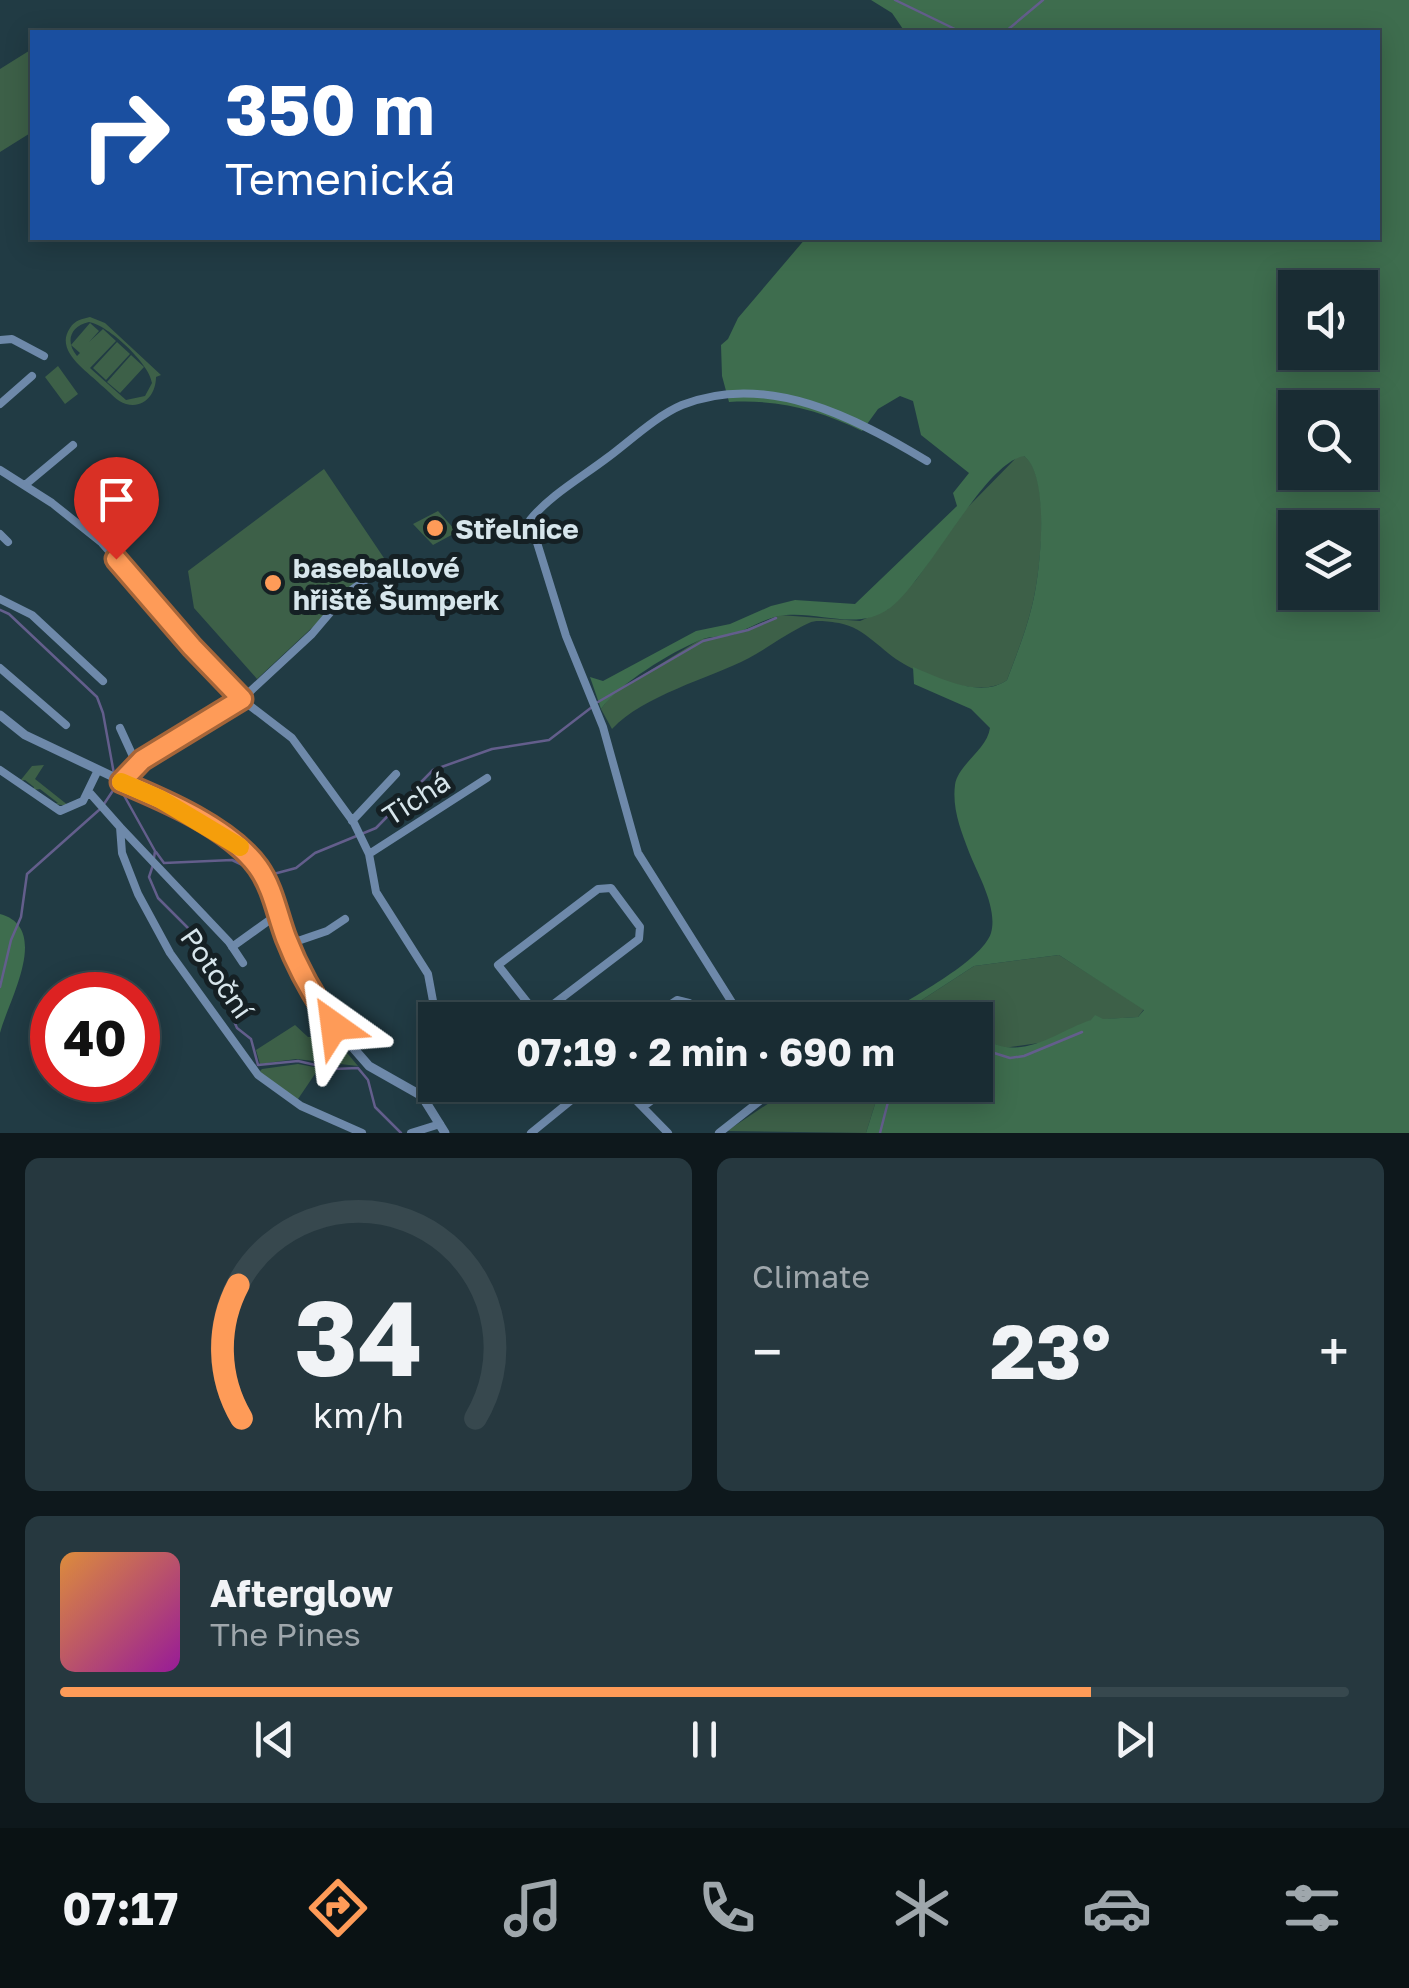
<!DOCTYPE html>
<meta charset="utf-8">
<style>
:root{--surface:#192c33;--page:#26383f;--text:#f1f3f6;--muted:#9fa7ac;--line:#37484e;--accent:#fe9b58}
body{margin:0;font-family:"Golos Text",sans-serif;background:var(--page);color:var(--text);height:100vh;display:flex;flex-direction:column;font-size:38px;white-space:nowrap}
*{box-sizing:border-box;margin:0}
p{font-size:32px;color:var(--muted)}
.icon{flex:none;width:55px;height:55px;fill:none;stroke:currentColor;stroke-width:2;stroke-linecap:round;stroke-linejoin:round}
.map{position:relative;height:1133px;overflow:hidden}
.panel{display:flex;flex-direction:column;gap:25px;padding:25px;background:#0e181c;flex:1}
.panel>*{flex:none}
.banner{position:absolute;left:30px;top:30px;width:1350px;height:210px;border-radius:0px;box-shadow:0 5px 25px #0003,0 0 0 2px var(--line);background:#1a4fa0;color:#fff;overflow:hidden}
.fabs{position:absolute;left:1278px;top:270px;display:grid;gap:20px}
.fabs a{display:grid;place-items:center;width:100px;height:100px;border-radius:0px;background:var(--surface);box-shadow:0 5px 25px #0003,0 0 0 2px var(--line);font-size:50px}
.speed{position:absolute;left:30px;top:972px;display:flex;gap:20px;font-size:50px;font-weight:700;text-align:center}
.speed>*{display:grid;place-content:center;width:130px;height:130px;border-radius:50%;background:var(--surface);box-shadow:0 5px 25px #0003,0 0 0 2px var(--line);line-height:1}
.speed .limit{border:15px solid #d22;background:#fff;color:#111}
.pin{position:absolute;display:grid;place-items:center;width:85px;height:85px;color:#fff;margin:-102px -42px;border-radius:50% 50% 50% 0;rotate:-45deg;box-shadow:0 0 10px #0007}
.pin .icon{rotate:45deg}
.me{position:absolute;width:110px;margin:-55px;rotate:329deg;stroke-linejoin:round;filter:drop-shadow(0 0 8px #0008)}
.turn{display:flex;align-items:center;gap:35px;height:210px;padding:0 30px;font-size:45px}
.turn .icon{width:130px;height:130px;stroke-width:2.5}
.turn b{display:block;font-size:70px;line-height:85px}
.big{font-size:75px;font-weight:700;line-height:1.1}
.panel .widget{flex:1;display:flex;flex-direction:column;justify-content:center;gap:15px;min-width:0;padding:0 35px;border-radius:15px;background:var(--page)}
.panel .dial{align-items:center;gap:0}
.dial svg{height:260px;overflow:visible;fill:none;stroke:var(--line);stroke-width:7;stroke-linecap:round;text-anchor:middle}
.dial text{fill:var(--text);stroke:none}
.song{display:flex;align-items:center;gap:30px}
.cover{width:120px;height:120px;border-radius:15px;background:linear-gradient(135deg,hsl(30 70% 55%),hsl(300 70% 35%))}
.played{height:10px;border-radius:5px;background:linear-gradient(90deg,var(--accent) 80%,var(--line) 80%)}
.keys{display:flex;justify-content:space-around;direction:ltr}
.heat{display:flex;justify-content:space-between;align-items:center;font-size:55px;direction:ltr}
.panel .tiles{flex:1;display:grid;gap:25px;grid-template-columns:1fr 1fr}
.widget:last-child{grid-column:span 2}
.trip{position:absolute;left:418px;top:1002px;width:575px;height:100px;border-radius:0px;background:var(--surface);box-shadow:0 5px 25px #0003,0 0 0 2px var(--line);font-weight:700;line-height:100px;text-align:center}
.tabs{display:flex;height:160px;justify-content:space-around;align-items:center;background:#0a1214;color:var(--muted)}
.tabs .icon{width:70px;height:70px}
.tabs .active{color:var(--accent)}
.tabs b{font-size:45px;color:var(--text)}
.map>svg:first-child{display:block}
.green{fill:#3d6048;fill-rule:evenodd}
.forest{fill:#3e6d4e;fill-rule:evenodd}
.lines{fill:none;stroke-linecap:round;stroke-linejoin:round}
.stream{stroke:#635e8c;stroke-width:2.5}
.minor{stroke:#6e89aa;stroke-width:8}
.tertiary{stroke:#6e89aa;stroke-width:9}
.route-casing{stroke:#a56539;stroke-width:25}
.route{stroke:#fe9b58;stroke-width:18}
.slow{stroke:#f59e0b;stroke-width:18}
.poi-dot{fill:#fe9b58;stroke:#152024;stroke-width:4}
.labels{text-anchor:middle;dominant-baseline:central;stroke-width:10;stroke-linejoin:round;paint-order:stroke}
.poi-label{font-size:28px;font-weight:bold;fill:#d7e6ec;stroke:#152024;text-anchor:start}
.street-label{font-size:28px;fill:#d7e6ec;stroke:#152024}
</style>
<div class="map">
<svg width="1409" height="1133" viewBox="0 0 1409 1133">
<rect width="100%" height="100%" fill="#213b44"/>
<path class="green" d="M32,49V132L0,152V69Z
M90,317L105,323L161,375L156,377C156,393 145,409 126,404C117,402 109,391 101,385C87,371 54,351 70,328C75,320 82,319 90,317ZM89,322C108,325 150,364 152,383L145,396L126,400L90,368L116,341L103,329L89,342L99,331L90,323L71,345L80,353L77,356C65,342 70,326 89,322Z
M117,342L130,354L106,380L93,368Z
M131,355L144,367L120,393L107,382Z
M58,366L78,394L65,404L45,377Z
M1018,456H1024C1052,475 1040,576 1032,606C1026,631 1016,656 1007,680C982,699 929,678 904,664C882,652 866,628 839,623C831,622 816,619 809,623C789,632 769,647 749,658C708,679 644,695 612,729L601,709L612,694L701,639L733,635L780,615L860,621L888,609L916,580L965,510Z
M324,469L386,561L340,595L317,623L257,679L194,608L188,571Z
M438,511L457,532L433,545L413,524Z
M44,765L35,779L69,806L54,804L58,803L40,789L33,790L34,787L25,780L20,781L32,766Z
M1059,955L1144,1009L1138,1017L1092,1020L1046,1042L1003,1048L975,1034V1020H891L974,966Z
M295,1025L308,1037H321L324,1040L333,1036L358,1066L296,1059L260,1064L256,1050Z
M298,1064L319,1068L296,1102L259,1072L262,1069Z
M796,1085H881L866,1133L727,1131Z"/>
<path class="forest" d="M871,0H1409V1133H866L881,1085H975V1034C984,1038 996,1046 1005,1047C1037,1051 1063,1029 1091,1020L1095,1015L1103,1019L1138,1017L1144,1010L1059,955L974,966L891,1020H875C902,1003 982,962 991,933C998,908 978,875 969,852C961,831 952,809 955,785C958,764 987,750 990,728L971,709L914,684L913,667C940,678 981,699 1007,680C1016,656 1026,631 1032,606C1040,576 1051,476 1024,456C984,463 928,579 890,608C859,631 822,612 786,615C769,616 753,627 737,633C725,638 711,635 700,640C670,653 620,683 601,709L590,677L603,681L696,631L730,624L771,606L795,600L855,604L957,506L953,493L969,473L921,435L913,401L900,396L878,409L862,431C820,410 777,399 729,402L722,376L721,345L728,339L738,318L806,238H1378V32H905L892,13ZM1295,288H1360V352H1295ZM1295,408H1360V472H1295ZM1295,528H1360V592H1295Z
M0,914C52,928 8,1001 0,1033Z"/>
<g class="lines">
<path class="stream" d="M895,0L961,32
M1005,32L1043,0
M0,610L9,614L97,697L103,713L114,774
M598,702L703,641L748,630L776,618
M116,781L155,851L154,858
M104,804L116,786
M156,852L164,863L232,860L255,871
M153,865L149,877L158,898L193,933L203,967L219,987L237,1028L251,1039L258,1065L298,1061L333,1069L358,1068L368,1080L375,1107L401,1133
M266,876L296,868L315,853L376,828L433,770L492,749L549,740L592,707
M0,987L11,940L21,917L27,874L99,810
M975,1047L1010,1058L1024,1056L1082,1032
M880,1133L888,1102L898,1085"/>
<path class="minor" d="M0,340L12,339L44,356
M0,404L32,376
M0,470L52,503L102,543L236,695L292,738L354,823L369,854L376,892L428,974L433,1001
M25,485L73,445
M0,534L8,542
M0,599L32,615L103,681
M0,668L66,725
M120,728L136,763
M0,770L60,811L83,801L98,770
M121,782L142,759L242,699L312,634L346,594L389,563
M89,792L120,827L122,853L138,894L170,953L258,1075L301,1106L362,1133
M352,821L396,774
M120,827L229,942L243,963
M369,854L487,778
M289,944L327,931L345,919
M232,947L278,914
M538,1016L639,939L640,927L611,888L598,889L498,965L538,1016L543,1020
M647,1020L677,1000L689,1003L700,1020
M743,1020L638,853L603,727L566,636L530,520C549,496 582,477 607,458C630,441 656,416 682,405C767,371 856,418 927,461
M621,1085L668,1133
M418,1092L435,1076
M644,1106L672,1085
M411,1133L440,1124
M531,1133L590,1085
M719,1133L780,1085"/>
<path class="tertiary" d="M0,715L25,735L160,799L242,849L265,878L289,944L315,998L334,1026L369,1066L422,1096L445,1133"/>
</g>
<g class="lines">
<g class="route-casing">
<path id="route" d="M116,559L192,647L242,699L142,760L121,782C164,800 230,828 258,867C273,888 277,914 286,938C298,969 315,999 334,1026"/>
</g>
<use href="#route" class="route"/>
<path class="slow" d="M121,782L160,799L240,847"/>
</g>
<g class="poi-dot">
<circle cx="435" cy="528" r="10"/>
<circle cx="273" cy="583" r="10"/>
</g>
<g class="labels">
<g class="poi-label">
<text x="455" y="528">Střelnice</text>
<text x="293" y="567">baseballové<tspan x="293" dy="32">hřiště Šumperk</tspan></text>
</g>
<g class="street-label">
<text transform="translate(416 798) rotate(-33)">Tichá</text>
<text transform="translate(217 973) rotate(55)">Potoční</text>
</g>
</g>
</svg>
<div class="fabs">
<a><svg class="icon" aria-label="sound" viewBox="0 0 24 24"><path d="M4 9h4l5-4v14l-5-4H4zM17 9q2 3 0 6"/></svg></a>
<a><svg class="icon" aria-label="search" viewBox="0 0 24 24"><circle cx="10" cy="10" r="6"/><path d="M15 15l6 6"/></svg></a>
<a><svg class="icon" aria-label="layers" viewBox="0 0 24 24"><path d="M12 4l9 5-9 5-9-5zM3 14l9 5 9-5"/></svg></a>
</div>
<div class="speed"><div class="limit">40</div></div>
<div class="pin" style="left:116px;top:559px;background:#d93025"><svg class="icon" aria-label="arrive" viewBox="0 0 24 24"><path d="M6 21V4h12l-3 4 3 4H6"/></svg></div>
<svg class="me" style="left:334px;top:1026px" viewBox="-20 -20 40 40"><path d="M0-17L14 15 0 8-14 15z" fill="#fe9b58" stroke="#fff" stroke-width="4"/></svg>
<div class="trip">07:19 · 2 min · 690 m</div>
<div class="banner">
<div class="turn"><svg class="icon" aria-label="right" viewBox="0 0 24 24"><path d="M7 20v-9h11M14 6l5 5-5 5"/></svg><div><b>350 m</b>Temenická</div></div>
</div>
</div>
<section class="panel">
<div class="tiles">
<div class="widget dial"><svg viewBox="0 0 100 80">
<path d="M14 69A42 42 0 1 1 86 69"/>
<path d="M14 69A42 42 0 0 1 13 28" stroke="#fe9b58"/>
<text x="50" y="56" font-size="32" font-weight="700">34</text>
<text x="50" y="72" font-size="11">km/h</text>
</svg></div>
<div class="widget"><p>Climate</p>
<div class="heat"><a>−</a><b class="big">23°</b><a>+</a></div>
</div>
<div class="widget">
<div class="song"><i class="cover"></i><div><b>Afterglow</b><p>The Pines</p></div></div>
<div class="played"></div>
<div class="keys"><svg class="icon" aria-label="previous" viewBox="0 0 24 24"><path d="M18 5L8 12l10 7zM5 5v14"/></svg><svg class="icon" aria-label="pause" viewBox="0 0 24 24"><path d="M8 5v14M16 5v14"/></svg><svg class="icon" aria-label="next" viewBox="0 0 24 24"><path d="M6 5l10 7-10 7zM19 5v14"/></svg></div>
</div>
</div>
</section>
<nav class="tabs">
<b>07:17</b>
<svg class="icon active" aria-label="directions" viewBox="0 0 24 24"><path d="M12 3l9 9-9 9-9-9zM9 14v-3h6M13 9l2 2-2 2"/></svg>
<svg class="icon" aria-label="music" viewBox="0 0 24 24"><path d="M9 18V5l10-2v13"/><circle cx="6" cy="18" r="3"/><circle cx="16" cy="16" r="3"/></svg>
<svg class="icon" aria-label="phone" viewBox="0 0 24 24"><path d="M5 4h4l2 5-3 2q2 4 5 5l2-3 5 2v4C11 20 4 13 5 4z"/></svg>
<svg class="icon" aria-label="climate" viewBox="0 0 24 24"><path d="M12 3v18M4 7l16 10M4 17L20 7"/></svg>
<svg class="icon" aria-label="car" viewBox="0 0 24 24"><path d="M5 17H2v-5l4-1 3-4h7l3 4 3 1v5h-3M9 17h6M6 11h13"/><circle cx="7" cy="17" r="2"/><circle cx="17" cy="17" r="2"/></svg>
<svg class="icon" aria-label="filters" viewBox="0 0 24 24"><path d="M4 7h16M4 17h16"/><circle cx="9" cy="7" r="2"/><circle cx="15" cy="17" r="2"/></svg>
</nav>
